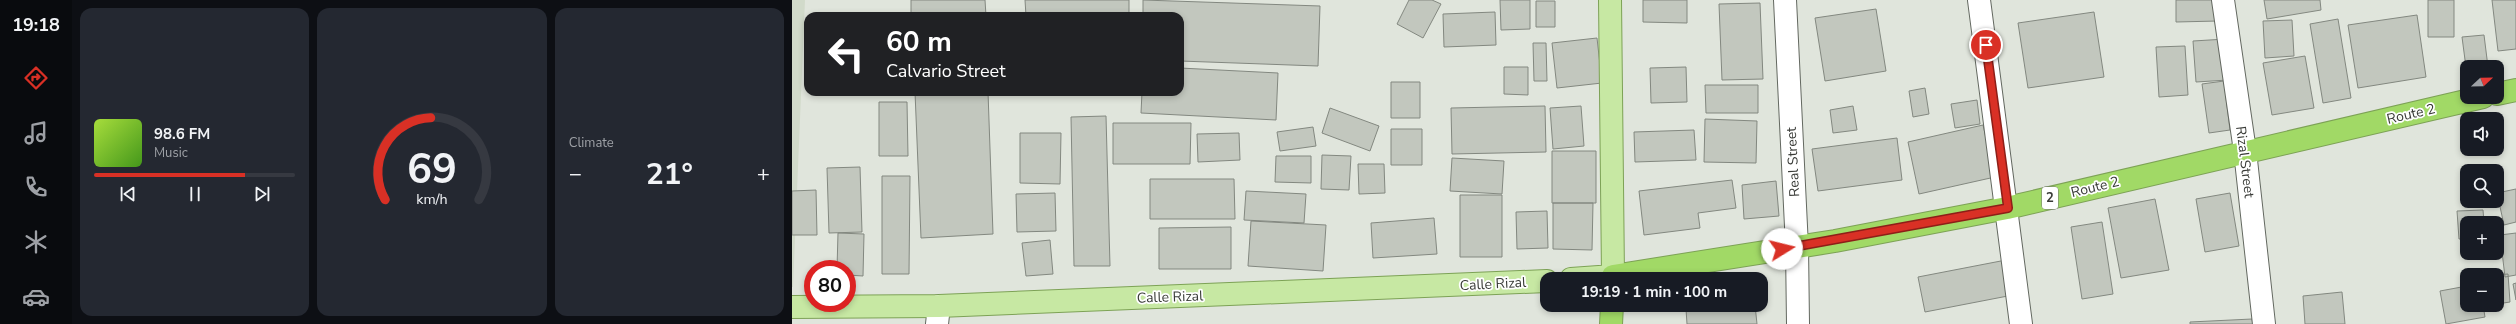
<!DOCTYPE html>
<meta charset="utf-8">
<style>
:root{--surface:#171b24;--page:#242831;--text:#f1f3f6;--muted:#9ea1a6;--line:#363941;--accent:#d93025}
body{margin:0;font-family:"Nunito Sans",sans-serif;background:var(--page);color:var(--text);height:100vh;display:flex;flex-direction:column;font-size:15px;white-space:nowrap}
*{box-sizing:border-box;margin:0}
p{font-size:13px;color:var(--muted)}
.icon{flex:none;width:22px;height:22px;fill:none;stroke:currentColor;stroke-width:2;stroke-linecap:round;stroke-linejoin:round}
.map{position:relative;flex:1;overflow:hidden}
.details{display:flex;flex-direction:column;gap:8px;padding:8px;background:#0d0f14;width:720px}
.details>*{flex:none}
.hud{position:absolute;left:12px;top:12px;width:380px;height:84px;border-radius:12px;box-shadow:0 2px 6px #0003;background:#202124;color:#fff;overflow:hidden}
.needle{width:26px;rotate:68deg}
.tools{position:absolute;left:1668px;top:60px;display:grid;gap:8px}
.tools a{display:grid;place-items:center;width:44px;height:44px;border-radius:8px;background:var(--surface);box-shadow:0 2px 6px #0003;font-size:20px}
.speed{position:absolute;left:12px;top:260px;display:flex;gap:8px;font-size:20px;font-weight:700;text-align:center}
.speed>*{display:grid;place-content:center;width:52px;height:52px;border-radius:50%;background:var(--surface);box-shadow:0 2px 6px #0003;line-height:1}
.speed .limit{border:6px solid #d22;background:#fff;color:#111}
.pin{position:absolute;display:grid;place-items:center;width:34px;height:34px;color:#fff;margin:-17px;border:2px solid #fff;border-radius:50%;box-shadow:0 1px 4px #0007}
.me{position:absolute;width:44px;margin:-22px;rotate:81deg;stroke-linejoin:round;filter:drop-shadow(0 0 3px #0008)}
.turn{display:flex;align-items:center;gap:14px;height:84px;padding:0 16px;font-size:18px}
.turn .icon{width:52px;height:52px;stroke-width:2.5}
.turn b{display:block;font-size:28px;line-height:34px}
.big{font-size:30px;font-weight:700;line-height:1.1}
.details .widget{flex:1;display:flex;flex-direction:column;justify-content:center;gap:6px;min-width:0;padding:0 14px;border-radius:12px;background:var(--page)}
.details .dial{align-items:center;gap:0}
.dial svg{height:104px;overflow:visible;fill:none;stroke:var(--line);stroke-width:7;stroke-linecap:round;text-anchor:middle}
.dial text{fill:var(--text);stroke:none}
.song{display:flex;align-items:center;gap:12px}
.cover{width:48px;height:48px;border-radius:6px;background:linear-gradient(135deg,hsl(80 70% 55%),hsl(100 70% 35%))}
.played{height:4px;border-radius:2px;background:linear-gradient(90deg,var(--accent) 75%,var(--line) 75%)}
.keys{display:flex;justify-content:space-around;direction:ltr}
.heat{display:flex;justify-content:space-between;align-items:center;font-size:22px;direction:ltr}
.details .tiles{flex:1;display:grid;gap:8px;grid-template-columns:repeat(3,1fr)}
.trip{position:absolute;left:748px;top:272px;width:228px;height:40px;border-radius:12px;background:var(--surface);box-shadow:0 2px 6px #0003;font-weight:700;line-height:40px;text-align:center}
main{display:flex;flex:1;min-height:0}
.menu{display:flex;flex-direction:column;width:72px;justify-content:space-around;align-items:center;background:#090b0e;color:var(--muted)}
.menu .icon{width:28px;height:28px}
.menu .on{color:var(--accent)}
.menu b{font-size:18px;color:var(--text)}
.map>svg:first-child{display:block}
.built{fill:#d1daca}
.building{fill:#c2c7be;stroke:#838880}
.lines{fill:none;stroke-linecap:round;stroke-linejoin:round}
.minor-casing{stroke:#636860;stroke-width:24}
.major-casing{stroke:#7da256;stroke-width:24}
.highway-casing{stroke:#7da256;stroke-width:24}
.minor{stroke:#fff;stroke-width:22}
.major{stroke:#c7e8a3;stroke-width:22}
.highway{stroke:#a1d966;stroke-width:22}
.route-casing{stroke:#8d1f18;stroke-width:10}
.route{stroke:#d93025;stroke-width:7}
.labels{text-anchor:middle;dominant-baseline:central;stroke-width:3.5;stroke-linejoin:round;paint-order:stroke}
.shield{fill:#fff;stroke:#747673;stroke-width:1}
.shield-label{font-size:13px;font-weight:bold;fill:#393b37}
.street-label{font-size:14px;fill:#393b37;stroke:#fff}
</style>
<main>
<nav class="menu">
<b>19:18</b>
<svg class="icon on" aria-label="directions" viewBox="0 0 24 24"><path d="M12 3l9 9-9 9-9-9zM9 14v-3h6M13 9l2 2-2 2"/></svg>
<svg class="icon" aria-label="music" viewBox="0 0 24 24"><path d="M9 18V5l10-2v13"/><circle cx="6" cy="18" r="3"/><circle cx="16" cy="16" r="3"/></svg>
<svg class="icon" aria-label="phone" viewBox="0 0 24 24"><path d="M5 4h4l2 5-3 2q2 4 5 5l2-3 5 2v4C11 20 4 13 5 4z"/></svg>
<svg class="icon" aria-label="climate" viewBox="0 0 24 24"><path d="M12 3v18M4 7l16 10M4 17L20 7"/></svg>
<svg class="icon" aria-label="car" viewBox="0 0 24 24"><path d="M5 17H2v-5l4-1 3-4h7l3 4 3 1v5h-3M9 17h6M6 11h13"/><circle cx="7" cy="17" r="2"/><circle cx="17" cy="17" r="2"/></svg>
</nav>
<section class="details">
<div class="tiles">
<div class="widget">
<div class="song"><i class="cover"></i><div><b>98.6 FM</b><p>Music</p></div></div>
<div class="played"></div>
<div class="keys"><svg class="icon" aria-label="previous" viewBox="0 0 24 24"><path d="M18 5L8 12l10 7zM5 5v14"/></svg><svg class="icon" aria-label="pause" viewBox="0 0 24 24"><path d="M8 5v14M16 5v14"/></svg><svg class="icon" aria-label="next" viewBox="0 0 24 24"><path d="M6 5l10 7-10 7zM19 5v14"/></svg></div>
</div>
<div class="widget dial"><svg viewBox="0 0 100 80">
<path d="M14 69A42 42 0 1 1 86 69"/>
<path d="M14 69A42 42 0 0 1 49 6" stroke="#d93025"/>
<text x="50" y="56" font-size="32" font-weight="700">69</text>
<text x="50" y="72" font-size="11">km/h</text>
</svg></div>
<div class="widget"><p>Climate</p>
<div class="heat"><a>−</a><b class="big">21°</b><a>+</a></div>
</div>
</div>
</section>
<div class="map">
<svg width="1724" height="324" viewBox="0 0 1724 324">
<rect width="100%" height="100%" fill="#e0e5dc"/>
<path class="built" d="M0,0H13L1,287H0Z"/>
<path class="building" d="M119,0H193L194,16H119Z
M233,0H337V16H234Z
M351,0L528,6L526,66L388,61V16H351Z
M617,0H640L649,4L631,38L605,24Z
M708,0H738V29L709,30Z
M851,0H895V23L851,22Z
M1384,0H1426V21L1384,22Z
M1472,0H1528L1529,10L1475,19Z
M1636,0H1662V37H1636Z
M1700,0H1724V49L1706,51Z
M744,1H763V27H744Z
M968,3L971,79L930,80L927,4Z
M1084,9L1094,71L1033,81L1023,18Z
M703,12L704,45L652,47L651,14Z
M1302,12L1312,77L1236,88L1226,23Z
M1625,15L1634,77L1566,88L1556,25Z
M1546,19L1559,98L1531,103L1518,24Z
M1500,20L1502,56L1473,58L1471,21Z
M1692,35L1696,67H1675V75L1670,37Z
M805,38L810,83L765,88L760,43Z
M1434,39L1436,80L1404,82L1401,41Z
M741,43H754L755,81H742Z
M1393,46L1396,95L1367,97L1364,47Z
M1513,56L1522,108L1480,115L1471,63Z
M712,67H736V95L712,94Z
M894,67L895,102L859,103L858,68Z
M388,68L486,73L484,120L349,113L350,92H388Z
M1432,81L1438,130L1417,133L1410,84Z
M599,82H628V118H599Z
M913,85H966V113H914Z
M1133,88L1137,114L1121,117L1117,91Z
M123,92H196L201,234L129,238Z
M1185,100L1188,124L1163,128L1159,104Z
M87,102H115L116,156H87Z
M753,106L754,152L660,154L659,108Z
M789,106L792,146L761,149L758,108Z
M1061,106L1065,130L1041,133L1038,110Z
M538,108L587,126L578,151L530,133Z
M314,116L318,266H282L279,117Z
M913,119L965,121L964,163L912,162Z
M321,123H399L398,164H321Z
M1191,125L1203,177L1127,194L1116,142Z
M521,127L524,146L488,151L485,132Z
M599,129H630V165H599Z
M902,130L904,160L843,162L842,132Z
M228,133H269L268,184L228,183Z
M447,133L448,160L406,162L405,134Z
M1105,138L1110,180L1026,191L1020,149Z
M760,151H804V203H760Z
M530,155L559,156L557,190L529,189Z
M484,156H519V183L483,182Z
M660,158L712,161L710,194L658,191Z
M566,164H592L593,193L567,194Z
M68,167L70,232L37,233L35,168Z
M90,176H118L117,274H90Z
M358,179H442L443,219H358Z
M940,180L944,208L906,213L908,228L852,235L847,191Z
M984,181L987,216L952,219L950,185Z
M1724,189V222L1712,225L1705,193Z
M24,190L25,235H0V191Z
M454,191L514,194L512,223L452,220Z
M263,193L264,231L225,232L224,194Z
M1438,193L1447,246L1413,252L1404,199Z
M668,195H710V257H668Z
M1363,199L1377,270L1329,278L1316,208Z
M761,203H801L800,250L761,249Z
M1691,210L1692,223H1675V239H1667L1665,211Z
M755,211L756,248L725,249L724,212Z
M642,218L645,254L581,258L579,223Z
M459,221L534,225L531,271L456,266Z
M1310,222L1321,294L1290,299L1279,227Z
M439,227V269H367V228Z
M46,233L72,234L71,276L55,275V269H45Z
M1724,233V275L1713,277L1708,235Z
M258,240L261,274L234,276L230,243Z
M1214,260L1221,295L1133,312L1126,277Z
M1716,274L1718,302L1705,304V275Z
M1724,283V300L1721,284Z
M1675,286V305H1691L1693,317L1654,324L1648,291Z
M1550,292L1553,324H1513L1511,296Z
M944,305H963L965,324H895L894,309Z
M1460,319L1461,324H1398V322Z"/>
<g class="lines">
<g class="minor-casing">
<path id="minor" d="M993,0L1005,247L1006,324
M1187,0L1229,324
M1431,0L1453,151L1472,324
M145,324L147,306"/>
</g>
<g class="major-casing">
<path id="major" d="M779,279L821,276L818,0
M0,307L147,306L755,281"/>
</g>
<g class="highway-casing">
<path id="highway" d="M1705,94L1724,90
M821,279V276L1043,241L1215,208L1691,97
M819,324L820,305"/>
</g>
<use href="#minor" class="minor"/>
<use href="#major" class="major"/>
<use href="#highway" class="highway"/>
</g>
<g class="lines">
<g class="route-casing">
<path id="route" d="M990,249L1216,208L1194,45"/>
</g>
<use href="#route" class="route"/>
</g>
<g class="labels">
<rect class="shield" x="1250" y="187" width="16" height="22" rx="3"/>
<g class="shield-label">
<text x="1258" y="198">2</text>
</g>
<g class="street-label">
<text transform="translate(1619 114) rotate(-13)">Route 2</text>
<text transform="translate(1001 162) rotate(-93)">Real Street</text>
<text transform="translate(1453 162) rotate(83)">Rizal Street</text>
<text transform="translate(1303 187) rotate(-14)">Route 2</text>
<text transform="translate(701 284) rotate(-3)">Calle Rizal</text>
<text transform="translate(378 297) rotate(-2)">Calle Rizal</text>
</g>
</g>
</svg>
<div class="tools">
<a><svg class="needle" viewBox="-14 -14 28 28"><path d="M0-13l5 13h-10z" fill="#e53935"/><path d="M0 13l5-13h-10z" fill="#9ea1a6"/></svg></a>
<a><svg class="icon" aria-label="sound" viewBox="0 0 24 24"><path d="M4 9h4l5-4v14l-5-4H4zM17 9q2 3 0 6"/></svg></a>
<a><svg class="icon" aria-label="search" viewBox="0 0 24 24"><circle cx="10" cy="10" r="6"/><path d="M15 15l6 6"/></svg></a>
<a>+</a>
<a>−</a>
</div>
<div class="speed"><div class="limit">80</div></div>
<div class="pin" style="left:1194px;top:45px;background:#d93025"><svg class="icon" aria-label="arrive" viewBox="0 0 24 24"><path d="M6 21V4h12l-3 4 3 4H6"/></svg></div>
<svg class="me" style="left:990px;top:249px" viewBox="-20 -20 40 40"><circle r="19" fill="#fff"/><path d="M0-13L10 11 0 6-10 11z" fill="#d93025"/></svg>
<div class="trip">19:19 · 1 min · 100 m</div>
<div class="hud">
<div class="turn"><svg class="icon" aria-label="left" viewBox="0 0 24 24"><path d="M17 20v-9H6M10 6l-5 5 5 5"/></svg><div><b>60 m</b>Calvario Street</div></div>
</div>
</div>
</main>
